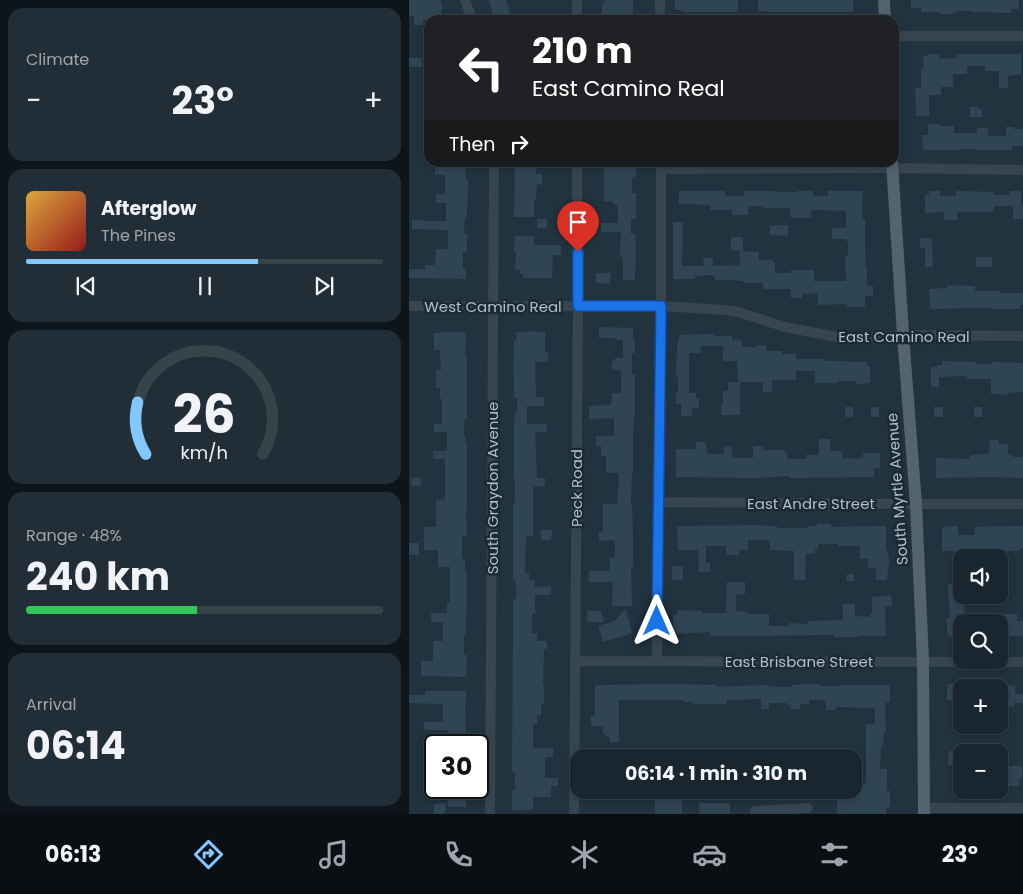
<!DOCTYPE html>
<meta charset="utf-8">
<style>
:root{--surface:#19262f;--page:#222e37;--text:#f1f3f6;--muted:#9fa5aa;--line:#37434b;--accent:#82c8ff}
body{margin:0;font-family:Poppins,sans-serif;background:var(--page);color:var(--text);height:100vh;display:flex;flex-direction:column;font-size:19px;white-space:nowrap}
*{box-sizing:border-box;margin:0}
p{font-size:16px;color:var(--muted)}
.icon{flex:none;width:28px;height:28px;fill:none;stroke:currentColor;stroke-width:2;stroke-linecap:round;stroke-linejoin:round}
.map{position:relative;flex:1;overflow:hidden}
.panel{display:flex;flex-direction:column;gap:8px;padding:8px;background:#0e151a;width:409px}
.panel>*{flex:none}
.guide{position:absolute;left:15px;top:15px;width:475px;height:152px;border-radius:15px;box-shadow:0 2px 8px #0003,0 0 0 1px var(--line);background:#202124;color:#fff;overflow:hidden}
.buttons{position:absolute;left:544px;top:549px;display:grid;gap:10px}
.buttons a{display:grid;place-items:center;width:55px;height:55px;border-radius:10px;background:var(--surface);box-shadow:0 2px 8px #0003,0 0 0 1px var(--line);font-size:25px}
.speed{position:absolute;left:15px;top:734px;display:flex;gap:10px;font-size:25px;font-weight:700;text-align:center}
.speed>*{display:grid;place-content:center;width:65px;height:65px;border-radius:50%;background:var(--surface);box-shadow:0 2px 8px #0003,0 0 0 1px var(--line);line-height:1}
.speed .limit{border:2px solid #111;border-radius:8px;background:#fff;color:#111}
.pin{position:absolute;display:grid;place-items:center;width:42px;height:42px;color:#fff;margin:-51px -21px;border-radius:50% 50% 50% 0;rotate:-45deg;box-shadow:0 0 5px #0007}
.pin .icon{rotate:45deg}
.me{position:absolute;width:55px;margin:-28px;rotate:0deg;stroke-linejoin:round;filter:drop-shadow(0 0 4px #0008)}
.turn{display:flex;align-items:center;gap:18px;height:105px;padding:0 25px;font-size:22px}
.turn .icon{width:65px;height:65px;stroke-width:2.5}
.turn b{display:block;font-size:35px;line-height:42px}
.then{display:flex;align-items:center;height:48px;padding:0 25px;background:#0003;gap:10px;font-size:19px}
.big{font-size:38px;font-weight:700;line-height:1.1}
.panel .card{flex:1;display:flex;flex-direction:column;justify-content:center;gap:8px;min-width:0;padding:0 18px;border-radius:15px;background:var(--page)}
.panel .dial{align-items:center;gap:0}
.dial svg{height:130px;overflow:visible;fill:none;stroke:var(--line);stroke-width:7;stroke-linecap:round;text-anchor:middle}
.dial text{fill:var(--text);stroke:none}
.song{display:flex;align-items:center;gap:15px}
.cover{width:60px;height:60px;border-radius:8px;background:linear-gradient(135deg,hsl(40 70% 55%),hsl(0 70% 35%))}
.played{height:5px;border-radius:2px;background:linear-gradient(90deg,var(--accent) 65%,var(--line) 65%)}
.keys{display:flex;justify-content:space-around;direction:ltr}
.heat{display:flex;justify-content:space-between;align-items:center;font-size:28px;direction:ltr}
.charge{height:8px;border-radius:4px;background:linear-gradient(90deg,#34c759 48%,var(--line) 0)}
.trip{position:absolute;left:161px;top:749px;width:292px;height:50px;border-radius:15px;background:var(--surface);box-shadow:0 2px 8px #0003,0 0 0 1px var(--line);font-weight:700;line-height:50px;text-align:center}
.dock{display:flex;height:80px;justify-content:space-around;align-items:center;background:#0a0f13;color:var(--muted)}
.dock .icon{width:35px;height:35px}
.dock .current{color:var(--accent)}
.dock b{font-size:22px;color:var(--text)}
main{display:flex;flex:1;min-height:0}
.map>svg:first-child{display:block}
.building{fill:#304554}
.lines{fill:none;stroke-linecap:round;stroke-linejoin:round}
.minor{stroke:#36454f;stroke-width:10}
.major{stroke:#54646f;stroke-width:12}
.route-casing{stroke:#114b97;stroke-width:12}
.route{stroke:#1a73e8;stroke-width:9}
.labels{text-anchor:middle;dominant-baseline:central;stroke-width:5;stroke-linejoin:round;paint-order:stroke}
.street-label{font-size:15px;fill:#b2bfca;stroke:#1b2a34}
</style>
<main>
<section class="panel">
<div class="card"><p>Climate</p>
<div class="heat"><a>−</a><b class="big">23°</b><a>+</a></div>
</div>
<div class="card">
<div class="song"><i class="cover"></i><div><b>Afterglow</b><p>The Pines</p></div></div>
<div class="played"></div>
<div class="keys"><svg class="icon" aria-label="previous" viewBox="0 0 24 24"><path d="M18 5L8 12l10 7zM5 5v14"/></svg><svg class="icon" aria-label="pause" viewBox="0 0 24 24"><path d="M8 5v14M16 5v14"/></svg><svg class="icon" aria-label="next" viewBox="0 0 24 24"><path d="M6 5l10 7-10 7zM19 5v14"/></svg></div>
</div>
<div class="card dial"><svg viewBox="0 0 100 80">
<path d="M14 69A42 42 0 1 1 86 69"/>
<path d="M14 69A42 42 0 0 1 9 37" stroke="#82c8ff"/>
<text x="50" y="56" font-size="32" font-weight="700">26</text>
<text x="50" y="72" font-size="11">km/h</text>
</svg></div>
<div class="card"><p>Range · 48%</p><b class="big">240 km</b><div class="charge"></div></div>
<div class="card"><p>Arrival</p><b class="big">06:14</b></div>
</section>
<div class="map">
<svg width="615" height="814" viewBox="0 0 615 814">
<rect width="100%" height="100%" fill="#21333f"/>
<path class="building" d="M0,0H31L34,9L32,10L34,18L26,20H14V25H5V16L0,17Z
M80,0H97L103,19L99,20H86Z
M196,0H224V20H201L202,15H193V3H196Z
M266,0H329V12H275L272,11V10H266Z
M349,0H444V12H357V11H349Z
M502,0H610V9H602V13L563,12V11H547V13L540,14H531V12H512V8H502Z
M520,54H530V59L547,58V54H612V74L599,76V88H590V71H576V66H558V74H544V87H532V95H520V116H507L506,88H512V69H515L514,56H518L517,55H520Z
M0,58H13V67H0Z
M561,107H569V109H573V117H561Z
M519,124H531V126H545V133H568V128H579V136H597V127H605V129H614V146H603V150H568V149H553V150H514L513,135H519Z
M45,162H56L57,179H59L58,217H56L55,234H58V252H54V268H57V279L0,278V269H16V265H26L27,249H39V230L3,229V220H13V221H37V203H27V194H36V175H26V167H44Z
M106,162H127V174H133V185L128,184L127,200H125V217H105Z
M195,162H227V177H223V193H227V219H222V234H226V242H227L226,280H214V257H211L212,232H192V223H209V204H204V201H195Z
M270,191H316V196H335V191H365L372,192H388V191H404V196H419V191H454L453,208L454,220H456V255H457L456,266H458V286H464V296H456V307H438V304L409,305V293L393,294V298H382V289H354V283H337L335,282V281H329V280H306V276H303V275L286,276V279H264V222H274L273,266H295L294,258H304V266L331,265V251L350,252V260H364V262H366V273H382V270H405V281H437L436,256H439V241H437V239H423V228H437V211L402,210V218H382L381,208H354V206H339V215H323V210H301V205L270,204Z
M520,191H531V196H547V191L585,192V195H601V191H612V205H614L615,219H604V206H585V212H548V220H535V212L516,213V195H520Z
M128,219H138V228H128Z
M371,225H379V236L361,235V226Z
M108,236H125V245H152V255H144L143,278H114V274H111V270H106L107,252H105V243H106V237Z
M322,237H334V251L322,250Z
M511,238H523L524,267H516V248H511Z
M567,257H583V267H567Z
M187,273H202L201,284L187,283Z
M538,285L566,286V291H591V293H615V305H611V309H581V308L521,309L520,289L538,288Z
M190,327L224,328V341H226V353H223V374H226V417H225L224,436V473H223L222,504H223L224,532V567H222L223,606H203L204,582H180V571H201V558H206V540L190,541V532H194V504H208L209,493L210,473H200V472H197V456H192V446H187V436H205V418L180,419V406L202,405L203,393H212V370H203V361H206V358H214V340H206V338H190Z
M128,331V332H136V352H139V362H126L127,397H135V406H118V424H137L138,432H126L128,478H136V486L124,487V536H117L116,573H120V580H125L126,587L142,586V595H126V614H123V633H128V641H138V649H135L134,685L135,686V704H132V715H128V724H124V748H144V757H136V778H149V786H142V797H124V809L103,811V790H106V772H103L104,634V599H107V581H104V503H106V479L105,478V418H106V413H108V398H105V376H104L105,340H108L107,332Z
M33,332H57L56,357L58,356V419H55V435H56L57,444H58V509H57L58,536H53V559H56V572H58L57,636H55V655H58L57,677L12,676V661H24V641H34V622H22V613H38V602H41V567H29V550H15V527H27V500L36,499V459H24V451H38V432H25V424H33V399H31V388H27V370H32L31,350H25V333H33Z
M305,334V336H323V340L332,339L333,347H348V345H357V351H373V354H387V359H416L415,361H438V362H458V366H461V383L447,384V381H429V383H406V371H387V380H363V392H354V382H331V415H312V404H314V391H319V382H329L328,361H314V346H292V353H280V393H287V398H290V408H283V416H272V404H267V393H269V377H267L268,343L270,341V335Z
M533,361L566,362V364H583V362L615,363V392L598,393V395L590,394H582V379H558V376L530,377V387H522V367H528V365H533Z
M436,407H444V417H436Z
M462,407H470V417H462Z
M525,407H534V417H525Z
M565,407H573V417H565Z
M410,439H421V451H433L434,459L454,458V453H471V468H465V477L381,478V476L344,478L267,477V449H287V442H295L297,444L298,454H315V446H323V458H344V446H354V450H376V452H378V459H397V455H410Z
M581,440H590V444H599V453L605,457H615V478L583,477L527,478V458L561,459V455L580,454Z
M2,478H12V486H2Z
M408,524H422V527L477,526V551H479L480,561L478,580H467V568H459V559H451V546H429V544H409V549H406V553L397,554L396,580H385V551L361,550V540H339V550H330V555H317V546H297V563H301V572H290L289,550H269L268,526L354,525V526H368V528H399V526H408Z
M549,526V535H566V527L614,526L615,548L608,551H596V555H575V558H552V564H545V551H533V528L534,527Z
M132,530H143L142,540H132Z
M0,543H10V555H0Z
M263,566H274V580H263Z
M438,574H445V581H437Z
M318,582H336V594L327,595V611L338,612V614H360V626H380V623L399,624V621L434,620V604H446V616L461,617V614H463V597L482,595L483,606H476L477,636H450V637H425V635L313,636H301V632L264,634V615H268V610L293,611V613H317Z
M539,584H552V595H556L557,603L555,604L556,622H552V637L539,636V634H538V618H541Z
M217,609L223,633L194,642L189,626L206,621Z
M178,611H192L195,622H178Z
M595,614H608V621H615V636H595Z
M262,684L308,685V687L358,685V686L365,687H383V685L403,684H412V686H430V685H481V702L476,703L477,732H475L474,745H472L471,769H478V791H481V807H478L477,814H428V790H445V788L457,783V724H466V708L427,707V710H417V700H400V704H392L391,709H382V705H378V703H360V709H352V699L318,700V704H284V702H276V700H210V742H201L200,736H196V734H194V726H182V716H186V685Z
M540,684H552V701L538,700V685H540Z
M591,685H601V686H606V694H614V703H605V707H593V696H591Z
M16,691H57V702H56L57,745H38L39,730H15V722H34V704L0,703V695H16Z
M540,751H552V781H543V765H539Z
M18,759H26V766H18Z
M596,766H613V779H610V786H591V767H596Z
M246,790H273V814H246Z
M312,790H336L317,800Z
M46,791H57V807H39V794H46Z
M36,803L37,812H35V814H25V804Z
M290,803H321V814H290Z"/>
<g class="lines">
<path class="minor" d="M56,0L63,20
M168,0V20
M251,0V20
M485,36H615
M252,169L483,168L615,170
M0,306H252L316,310L329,312L376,327L438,339L494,335L615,336
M249,502L507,504H615
M166,661L615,662
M248,661L252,306V162
M515,808H615
M81,814L85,162
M165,814L169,306L168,162
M346,814V811L399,808"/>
<path class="major" d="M475,0L476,20
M483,162L494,335L507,504L514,661L515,814"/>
</g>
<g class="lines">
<g class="route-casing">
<path id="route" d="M169,252V306H252L248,621"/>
</g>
<use href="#route" class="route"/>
</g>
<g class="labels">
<g class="street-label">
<text x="84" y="306">West Camino Real</text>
<text x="495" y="336">East Camino Real</text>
<text transform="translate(83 488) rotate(-90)">South Graydon Avenue</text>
<text transform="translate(167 488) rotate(-90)">Peck Road</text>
<text transform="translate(488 489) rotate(-94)">South Myrtle Avenue</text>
<text x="402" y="503">East Andre Street</text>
<text x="390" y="661">East Brisbane Street</text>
</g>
</g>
</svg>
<div class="buttons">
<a><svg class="icon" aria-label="sound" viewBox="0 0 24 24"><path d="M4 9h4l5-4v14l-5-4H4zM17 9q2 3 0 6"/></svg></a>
<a><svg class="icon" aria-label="search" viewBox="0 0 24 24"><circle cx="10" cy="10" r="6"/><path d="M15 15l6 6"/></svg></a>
<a>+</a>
<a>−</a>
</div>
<div class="speed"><div class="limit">30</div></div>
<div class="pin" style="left:169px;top:252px;background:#d93025"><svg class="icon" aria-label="arrive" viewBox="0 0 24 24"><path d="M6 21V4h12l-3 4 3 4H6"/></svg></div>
<svg class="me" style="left:248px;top:621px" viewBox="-20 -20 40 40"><path d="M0-17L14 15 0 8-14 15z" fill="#1a73e8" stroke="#fff" stroke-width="4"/></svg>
<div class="trip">06:14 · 1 min · 310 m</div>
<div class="guide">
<div class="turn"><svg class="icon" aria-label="left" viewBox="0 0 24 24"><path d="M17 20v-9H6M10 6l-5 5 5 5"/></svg><div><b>210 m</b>East Camino Real</div></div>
<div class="then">Then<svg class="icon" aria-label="right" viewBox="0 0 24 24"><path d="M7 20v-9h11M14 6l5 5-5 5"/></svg></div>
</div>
</div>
</main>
<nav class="dock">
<b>06:13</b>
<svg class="icon current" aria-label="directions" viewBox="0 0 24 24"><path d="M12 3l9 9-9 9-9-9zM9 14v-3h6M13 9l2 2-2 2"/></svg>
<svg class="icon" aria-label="music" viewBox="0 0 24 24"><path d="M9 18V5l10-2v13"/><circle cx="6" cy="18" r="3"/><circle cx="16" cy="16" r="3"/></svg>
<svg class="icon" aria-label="phone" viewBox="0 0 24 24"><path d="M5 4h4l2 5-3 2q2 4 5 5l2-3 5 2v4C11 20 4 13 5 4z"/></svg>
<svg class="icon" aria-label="climate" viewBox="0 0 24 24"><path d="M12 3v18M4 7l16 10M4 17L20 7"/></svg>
<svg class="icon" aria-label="car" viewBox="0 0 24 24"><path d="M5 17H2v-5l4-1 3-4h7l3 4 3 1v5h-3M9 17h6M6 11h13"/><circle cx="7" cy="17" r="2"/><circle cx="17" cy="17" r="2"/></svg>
<svg class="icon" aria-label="filters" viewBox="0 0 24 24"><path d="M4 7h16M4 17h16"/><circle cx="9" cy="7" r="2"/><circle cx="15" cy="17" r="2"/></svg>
<b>23°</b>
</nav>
